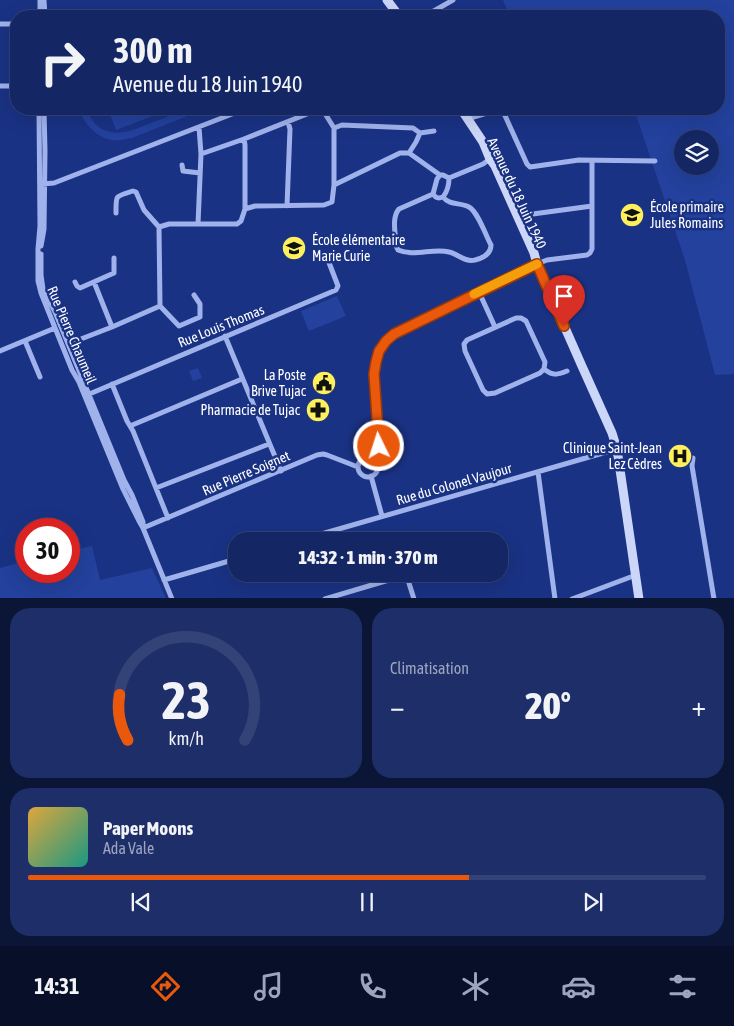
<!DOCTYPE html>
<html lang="fr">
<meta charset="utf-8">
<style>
:root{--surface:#142663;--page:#1d2e69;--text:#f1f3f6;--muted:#9da5be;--line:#334378;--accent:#ea580c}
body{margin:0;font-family:"Asap Condensed",sans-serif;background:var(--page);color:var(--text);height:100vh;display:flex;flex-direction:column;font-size:19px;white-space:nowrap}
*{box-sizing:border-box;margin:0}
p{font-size:16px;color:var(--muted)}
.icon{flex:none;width:28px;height:28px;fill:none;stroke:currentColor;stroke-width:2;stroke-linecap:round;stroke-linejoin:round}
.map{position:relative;height:598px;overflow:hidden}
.sheet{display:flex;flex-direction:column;gap:10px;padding:10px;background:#0b1536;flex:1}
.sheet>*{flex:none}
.top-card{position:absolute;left:10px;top:10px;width:715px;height:105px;border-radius:20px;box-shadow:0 5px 20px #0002,0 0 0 1px var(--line);background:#142663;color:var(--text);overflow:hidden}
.controls{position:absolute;left:674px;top:130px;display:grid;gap:10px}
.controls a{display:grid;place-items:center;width:45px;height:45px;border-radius:50%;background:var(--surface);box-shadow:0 5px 20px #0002,0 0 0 1px var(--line);font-size:25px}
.speed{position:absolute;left:15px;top:518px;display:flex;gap:10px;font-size:25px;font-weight:700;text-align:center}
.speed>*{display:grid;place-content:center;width:65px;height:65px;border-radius:50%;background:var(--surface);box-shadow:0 5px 20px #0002,0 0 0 1px var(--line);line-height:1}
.speed .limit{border:8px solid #d22;background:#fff;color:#111}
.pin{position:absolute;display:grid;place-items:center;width:42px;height:42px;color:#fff;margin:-51px -21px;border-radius:50% 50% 50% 0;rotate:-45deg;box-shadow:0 0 5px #0007}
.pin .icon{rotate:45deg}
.me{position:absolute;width:55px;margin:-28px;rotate:356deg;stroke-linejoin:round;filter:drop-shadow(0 0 4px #0008)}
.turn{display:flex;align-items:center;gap:18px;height:105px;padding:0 20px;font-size:22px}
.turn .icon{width:65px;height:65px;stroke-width:2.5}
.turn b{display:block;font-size:35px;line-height:42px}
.big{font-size:38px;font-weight:800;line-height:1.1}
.sheet .tile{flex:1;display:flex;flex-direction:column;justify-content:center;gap:8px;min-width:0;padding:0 18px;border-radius:20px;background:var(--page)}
.sheet .dial{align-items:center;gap:0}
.dial svg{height:130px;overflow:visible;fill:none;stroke:var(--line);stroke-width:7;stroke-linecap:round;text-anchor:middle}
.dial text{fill:var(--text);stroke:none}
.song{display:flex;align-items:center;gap:15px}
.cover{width:60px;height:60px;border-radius:8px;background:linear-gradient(135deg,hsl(40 70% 55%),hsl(170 70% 35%))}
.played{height:5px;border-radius:2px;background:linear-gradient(90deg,var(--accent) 65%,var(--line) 65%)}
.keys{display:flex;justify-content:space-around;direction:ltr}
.heat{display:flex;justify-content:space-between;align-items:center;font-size:28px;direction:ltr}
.sheet .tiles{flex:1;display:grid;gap:10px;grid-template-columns:1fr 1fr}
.tile:last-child{grid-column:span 2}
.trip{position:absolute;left:228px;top:532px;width:280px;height:50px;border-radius:20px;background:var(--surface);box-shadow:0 5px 20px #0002,0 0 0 1px var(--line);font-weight:800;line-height:50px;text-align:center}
.dock{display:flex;height:80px;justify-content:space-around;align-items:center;background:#080f28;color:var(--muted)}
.dock .icon{width:35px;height:35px}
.dock .on{color:var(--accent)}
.dock b{font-size:22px;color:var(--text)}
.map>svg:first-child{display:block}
.green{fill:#23419d;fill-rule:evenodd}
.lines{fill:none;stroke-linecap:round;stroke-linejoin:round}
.street{stroke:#a0b2eb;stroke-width:5}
.secondary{stroke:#ccd6f8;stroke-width:9}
.route-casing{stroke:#983908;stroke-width:12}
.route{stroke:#ea580c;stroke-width:9}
.slow{stroke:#f59e0b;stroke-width:9}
.labels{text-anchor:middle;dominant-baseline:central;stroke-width:5;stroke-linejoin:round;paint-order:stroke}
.street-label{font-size:14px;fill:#fff;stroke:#1a3284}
.poi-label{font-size:14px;fill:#fff;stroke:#1a3284;text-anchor:end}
</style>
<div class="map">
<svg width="734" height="599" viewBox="0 0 734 599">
<rect width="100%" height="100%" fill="#1a3284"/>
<path class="green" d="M503,0H734V374L715,375L685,260L634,109H719V16H510ZM682,139H710V166H682Z
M79,109H87C94,130 109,136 130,131L188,109H205L132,138C128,138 124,140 120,140C100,142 85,126 79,109Z
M108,109H171L116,130Z
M337,296L346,316L309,331L301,311Z
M198,368L202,378L193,381L189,371Z
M92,546L100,580L152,568L166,598H0V568L26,561V571H69V551Z"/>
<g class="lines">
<path class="street" d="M44,0L45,16
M40,16V0
M425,16L453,0
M0,24H16
M0,86H16
M39,109L40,226L38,249V281L41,293L72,370L79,382L123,489L139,521L143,528L172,599
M502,109L527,164L530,167L579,160L655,161
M467,119L500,109
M334,128L342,125L413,128L420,133L434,131
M244,139L245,145V209
M409,153L416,142L420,133
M201,154L244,139L317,110L324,112L334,128V185
M182,165L183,171L200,173
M449,178L483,164L490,159
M42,184L54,183L72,176L245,109
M433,194C436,198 438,199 443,197C450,206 460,202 469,207C478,212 486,236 491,245C491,254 483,258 475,260C466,263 458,254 449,252C433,248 414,257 398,250L396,246C396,235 391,218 399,209Z
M433,194L437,179L440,175
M443,197C447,192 449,185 449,178
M287,206L290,129L288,122
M116,213C116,194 115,197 133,191L136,192L144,210L159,227
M518,216L592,206
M198,224L201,154L199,127
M41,246L44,229L45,151L44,109
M41,254V275L43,289L55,312L124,480L132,495L143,522V525
M75,282L77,286L80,288L114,273V258
M94,282L112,327
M479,292L495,327
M194,295L200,304V317L179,326L160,306L159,227L169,224H237L241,221L245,209L255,206L324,205L332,202L334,185L400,153H409L440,175H443L449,178
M516,318H521L526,321L545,362L544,369L540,373L495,393L487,394L483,390L465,351L464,344L467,340Z
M225,336L281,471
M25,341L40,377
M68,344L112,327L160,306
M0,351L55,328
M544,369C553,376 557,375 567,371
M112,384L127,421L133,431L168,518
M87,395L336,290L338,286L328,260
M130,426L242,379
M358 467a10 10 0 1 1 20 0a10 10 0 1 1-20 0Z
M693,458L692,466L714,599
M375,460L379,446L374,374L376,362L379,351L386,341L394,334L402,330L537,264L547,260L587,255L590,253L592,249V161
M538,472L555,599
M371,476L382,516
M156,488L269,444
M143,528L317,455L323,454L327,455L358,467
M297,541L617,449
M164,580L236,559
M325,599L399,577H403L408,580L414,599
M572,599L636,575"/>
<path class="secondary" d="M387,0L399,16
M461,109L483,142L490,159L495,166L534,253L537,264L581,364L612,433L617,449L639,599"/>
</g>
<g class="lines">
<g class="route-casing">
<path id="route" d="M379,446L374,374L376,362L379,351L386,341L394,334L537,264L564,326"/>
</g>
<use href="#route" class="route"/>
<path class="slow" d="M474,294L537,264"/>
</g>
<defs>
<g id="school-disc" transform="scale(1.25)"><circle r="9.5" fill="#fdf05c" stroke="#1a3284"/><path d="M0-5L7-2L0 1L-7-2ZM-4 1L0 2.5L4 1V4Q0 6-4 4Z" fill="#111"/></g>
<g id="civic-disc" transform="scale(1.25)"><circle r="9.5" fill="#fdf05c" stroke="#1a3284"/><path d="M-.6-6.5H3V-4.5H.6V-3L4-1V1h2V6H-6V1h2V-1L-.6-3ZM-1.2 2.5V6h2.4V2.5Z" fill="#111"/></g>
<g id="pharmacy-disc" transform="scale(1.25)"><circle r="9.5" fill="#fdf05c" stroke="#1a3284"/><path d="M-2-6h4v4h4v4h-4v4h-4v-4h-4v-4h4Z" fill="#111"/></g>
<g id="hospital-disc" transform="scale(1.25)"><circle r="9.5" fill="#fdf05c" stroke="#1a3284"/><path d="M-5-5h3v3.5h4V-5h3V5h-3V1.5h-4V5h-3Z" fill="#111"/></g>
</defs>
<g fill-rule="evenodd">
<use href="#school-disc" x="632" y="215"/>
<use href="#school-disc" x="294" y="248"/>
<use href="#civic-disc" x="324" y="383"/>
<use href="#pharmacy-disc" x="318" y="410"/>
<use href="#hospital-disc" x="680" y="456"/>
</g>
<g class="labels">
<g class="street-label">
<text transform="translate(517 193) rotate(65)">Avenue du 18 Juin 1940</text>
<text transform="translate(221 326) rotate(-22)">Rue Louis Thomas</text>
<text transform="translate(72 335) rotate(67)">Rue Pierre Chaumeil</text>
<text transform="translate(246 473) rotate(-23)">Rue Pierre Soignet</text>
<text transform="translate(454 484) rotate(-16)">Rue du Colonel Vaujour</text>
</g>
<g class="poi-label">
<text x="650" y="207" text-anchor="start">École primaire<tspan x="650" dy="16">Jules Romains</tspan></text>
<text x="312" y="240" text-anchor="start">École élémentaire<tspan x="312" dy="16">Marie Curie</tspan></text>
<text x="306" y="375">La Poste<tspan x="306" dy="16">Brive Tujac</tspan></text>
<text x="300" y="410">Pharmacie de Tujac</text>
<text x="662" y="448">Clinique Saint-Jean<tspan x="662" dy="16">Lez Cèdres</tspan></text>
</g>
</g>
</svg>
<div class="controls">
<a><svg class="icon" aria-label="layers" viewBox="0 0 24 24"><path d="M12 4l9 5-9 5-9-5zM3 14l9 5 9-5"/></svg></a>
</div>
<div class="speed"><div class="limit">30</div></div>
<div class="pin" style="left:564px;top:326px;background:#d93025"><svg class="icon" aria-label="arrive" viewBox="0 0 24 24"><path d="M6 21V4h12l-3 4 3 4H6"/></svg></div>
<svg class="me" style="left:379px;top:446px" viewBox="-20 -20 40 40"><circle r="17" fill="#ea580c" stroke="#fff" stroke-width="3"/><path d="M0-11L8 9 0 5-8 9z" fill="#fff"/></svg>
<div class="trip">14:32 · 1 min · 370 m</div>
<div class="top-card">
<div class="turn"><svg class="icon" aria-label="right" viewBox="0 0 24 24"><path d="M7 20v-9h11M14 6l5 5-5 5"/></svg><div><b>300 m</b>Avenue du 18 Juin 1940</div></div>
</div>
</div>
<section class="sheet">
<div class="tiles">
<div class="tile dial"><svg viewBox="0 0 100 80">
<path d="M14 69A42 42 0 1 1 86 69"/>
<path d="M14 69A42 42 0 0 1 9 41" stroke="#ea580c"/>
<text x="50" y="56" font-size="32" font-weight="700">23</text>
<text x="50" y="72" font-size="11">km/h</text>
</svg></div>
<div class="tile"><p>Climatisation</p>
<div class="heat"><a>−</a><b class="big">20°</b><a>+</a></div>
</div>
<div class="tile">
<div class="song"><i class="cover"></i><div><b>Paper Moons</b><p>Ada Vale</p></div></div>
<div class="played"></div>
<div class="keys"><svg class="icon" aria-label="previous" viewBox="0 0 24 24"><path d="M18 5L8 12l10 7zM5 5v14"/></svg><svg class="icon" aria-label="pause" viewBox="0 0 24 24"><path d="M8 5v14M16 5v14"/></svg><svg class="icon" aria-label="next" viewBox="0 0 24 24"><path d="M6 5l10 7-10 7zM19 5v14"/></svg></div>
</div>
</div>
</section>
<nav class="dock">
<b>14:31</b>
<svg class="icon on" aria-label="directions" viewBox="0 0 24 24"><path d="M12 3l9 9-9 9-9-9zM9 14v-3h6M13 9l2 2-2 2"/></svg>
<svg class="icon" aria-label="music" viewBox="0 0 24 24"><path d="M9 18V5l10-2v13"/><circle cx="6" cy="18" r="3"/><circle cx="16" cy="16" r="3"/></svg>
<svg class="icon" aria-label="phone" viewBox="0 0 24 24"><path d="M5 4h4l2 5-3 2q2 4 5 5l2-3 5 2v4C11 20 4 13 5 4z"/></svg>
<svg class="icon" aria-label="climate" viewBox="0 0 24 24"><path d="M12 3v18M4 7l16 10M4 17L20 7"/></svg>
<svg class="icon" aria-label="car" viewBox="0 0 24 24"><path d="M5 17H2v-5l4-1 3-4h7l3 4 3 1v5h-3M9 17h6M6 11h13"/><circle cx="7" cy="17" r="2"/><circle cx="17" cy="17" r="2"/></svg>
<svg class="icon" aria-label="filters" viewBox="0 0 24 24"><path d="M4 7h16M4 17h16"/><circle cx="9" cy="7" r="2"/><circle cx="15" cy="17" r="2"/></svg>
</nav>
